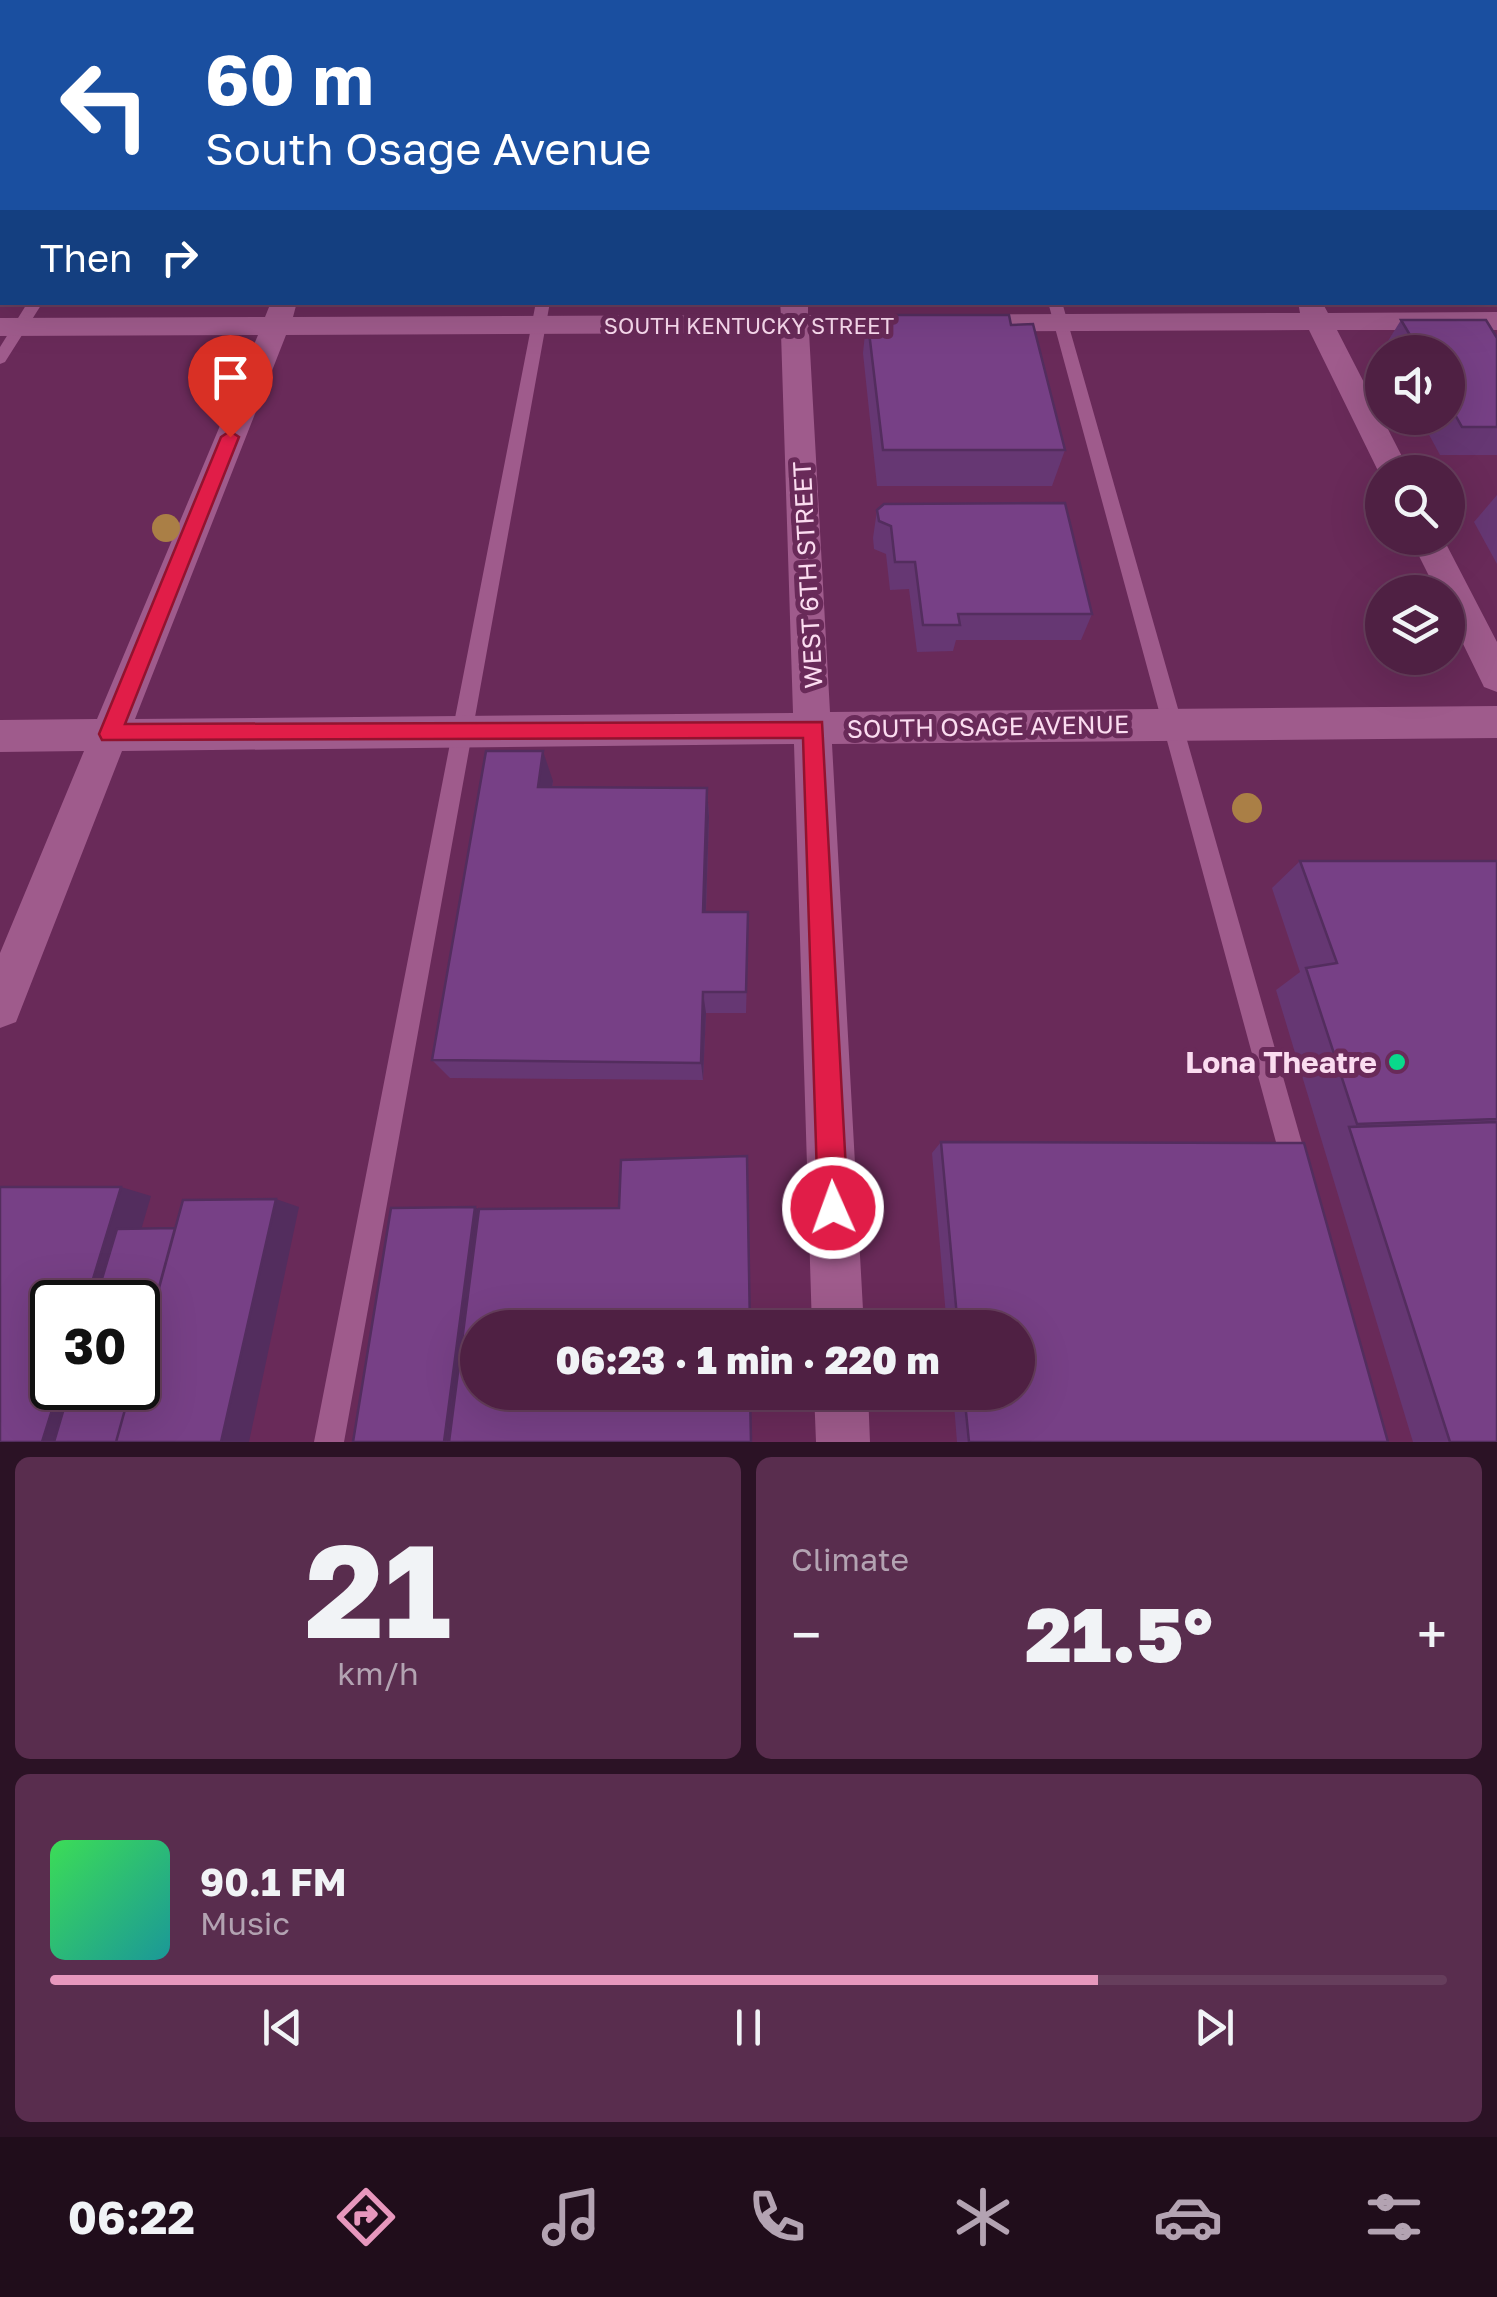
<!DOCTYPE html>
<meta charset="utf-8">
<style>
:root{--surface:#4f2043;--page:#592d4e;--text:#f1f3f6;--muted:#b3a3b2;--line:#663e5c;--accent:#e797bd}
body{margin:0;font-family:"Golos Text",sans-serif;background:var(--page);color:var(--text);height:100vh;display:flex;flex-direction:column;font-size:38px;white-space:nowrap}
*{box-sizing:border-box;margin:0}
p{font-size:32px;color:var(--muted)}
.icon{flex:none;width:55px;height:55px;fill:none;stroke:currentColor;stroke-width:2;stroke-linecap:round;stroke-linejoin:round}
.map{position:relative;height:1442px;overflow:hidden}
.details{display:flex;flex-direction:column;gap:15px;padding:15px;background:#2b1225;flex:1}
.details>*{flex:none}
.banner{position:absolute;left:0px;top:0px;width:1498px;height:305px;box-shadow:0 10px 40px #0002,0 0 0 2px var(--line);background:#1a4fa0;color:#fff;overflow:hidden}
.controls{position:absolute;left:1365px;top:335px;display:grid;gap:20px}
.controls a{display:grid;place-items:center;width:100px;height:100px;border-radius:50%;background:var(--surface);box-shadow:0 10px 40px #0002,0 0 0 2px var(--line);font-size:50px}
.speed{position:absolute;left:30px;top:1280px;display:flex;gap:20px;font-size:50px;font-weight:700;text-align:center}
.speed>*{display:grid;place-content:center;width:130px;height:130px;border-radius:50%;background:var(--surface);box-shadow:0 10px 40px #0002,0 0 0 2px var(--line);line-height:1}
.speed .limit{border:5px solid #111;border-radius:15px;background:#fff;color:#111}
.pin{position:absolute;display:grid;place-items:center;width:85px;height:85px;color:#fff;margin:-102px -42px;border-radius:50% 50% 50% 0;rotate:-45deg;box-shadow:0 0 10px #0007}
.pin .icon{rotate:45deg}
.me{position:absolute;width:110px;margin:-55px;rotate:358deg;stroke-linejoin:round;filter:drop-shadow(0 0 8px #0008)}
.turn{display:flex;align-items:center;gap:35px;height:210px;padding:0 40px;font-size:45px}
.turn .icon{width:130px;height:130px;stroke-width:2.5}
.turn b{display:block;font-size:70px;line-height:85px}
.then{display:flex;align-items:center;height:95px;padding:0 40px;background:#0003;gap:20px;font-size:38px}
.big{font-size:75px;font-weight:800;line-height:1.1}
.details .widget{flex:1;display:flex;flex-direction:column;justify-content:center;gap:15px;min-width:0;padding:0 35px;border-radius:15px;background:var(--page)}
.details .dial{align-items:center;gap:0}
.dial b{font-size:130px;line-height:1}
.song{display:flex;align-items:center;gap:30px}
.cover{width:120px;height:120px;border-radius:15px;background:linear-gradient(135deg,hsl(130 70% 55%),hsl(180 70% 35%))}
.played{height:10px;border-radius:5px;background:linear-gradient(90deg,var(--accent) 75%,var(--line) 75%)}
.keys{display:flex;justify-content:space-around;direction:ltr}
.heat{display:flex;justify-content:space-between;align-items:center;font-size:55px;direction:ltr}
.details .tiles{flex:1;display:grid;gap:15px;grid-template-columns:1fr 1fr}
.widget:last-child{grid-column:span 2}
.trip{position:absolute;left:460px;top:1310px;width:575px;height:100px;border-radius:50px;background:var(--surface);box-shadow:0 10px 40px #0002,0 0 0 2px var(--line);font-weight:800;line-height:100px;text-align:center}
.tabs{display:flex;height:160px;justify-content:space-around;align-items:center;background:#200d1b;color:var(--muted)}
.tabs .icon{width:70px;height:70px}
.tabs .on{color:var(--accent)}
.tabs b{font-size:45px;color:var(--text)}
.map>svg:first-child{display:block}
.lines{fill:none;stroke-linecap:round;stroke-linejoin:round}
.lane{fill:#9f5b8c;fill-rule:evenodd}
.street{fill:#9f5b8c;fill-rule:evenodd}
.tree{fill:#aa7f46}
.wall{fill:#663773}
.shaded-wall{fill:#532d5e}
.building{fill:#774086;stroke:#532d5e;stroke-width:2.5}
.route{fill:#e11d48;stroke:#92132f;stroke-width:2.5}
.poi-dot{fill:#09d98b;stroke:#692a59;stroke-width:4}
.labels{text-anchor:middle;dominant-baseline:central;stroke-width:10;stroke-linejoin:round;paint-order:stroke}
.far-street-label{font-size:22px;fill:#fbdcf0;stroke:#692a59}
.street-label{font-size:25px;fill:#fbdcf0;stroke:#692a59}
.near-poi-label{font-size:30px;font-weight:bold;fill:#fbdcf0;stroke:#692a59;text-anchor:end}
</style>
<div class="map">
<svg width="1497" height="1442" viewBox="0 0 1497 1442">
<rect width="100%" height="100%" fill="#692a59"/>
<g class="lines">
<path class="lane" d="M592,0H602V2H592Z
M969,0H979L980,2H970Z
M1341,0H1351L1352,2H1342Z
M1495,199L1497,200V210H1495Z
M28,302H43L5,362L0,364V347Z
M536,302H550L344,1442H314Z
M1048,302H1062L1309,1168L1305,1177L1296,1181L1287,1177L1283,1168Z"/>
<path class="street" d="M773,0H793V2H773Z
M1148,0H1168L1169,2H1149Z
M1495,45H1497V57H1495Z
M0,49H2V61H0Z
M297,302L293,317L781,315L780,302H808V315L1300,313L1298,302H1322L1328,313L1497,312V330H1337L1410,472H1382V479L1309,330L809,332L830,712L1497,706V738L832,744L864,1328H812L794,744L122,751L16,1022L0,1028V953L84,751L0,752V720L97,719L258,335L0,336V318L265,317L271,302ZM781,333L793,713L135,719L286,335Z
M1410,538H1443L1497,642V692L1484,687L1448,613V592H1437Z
M814,1392H868L870,1442H816Z"/>
</g>
<g class="tree">
<circle cx="166" cy="528" r="14"/>
<circle cx="1247" cy="808" r="15"/>
</g>
<path class="wall" d="M0,171H2V238H0Z
M867,315L1011,325L1065,450L1052,486H877L863,353Z
M1401,320L1497,338V455H1440L1420,418H1448V352H1385L1383,349Z
M1497,495V564L1474,522Z
M877,510L1092,614L1081,640H956L953,651L917,652L909,589L890,590L886,554L874,549L873,538Z
M553,781L552,787L707,788L709,817L706,912L748,937L746,1013H706L703,1080L450,1078L432,1060Z
M1300,861H1497V1442H1413L1276,990L1300,972L1272,888Z
M941,1142L1388,1442H957L953,1392H1018V1328H947L932,1153Z"/>
<path class="shaded-wall" d="M121,0H143L141,2H119Z
M2,97V132L0,135V100Z
M543,751L553,781L548,815L538,787Z
M707,788L709,817L705,936L703,912Z
M703,992L706,1013L703,1080L701,1063Z
M121,1187L151,1196L120,1302H86Z
M276,1199L299,1207L249,1442H221Z
M475,1207L488,1215L460,1442H444Z
M59,1388H95L79,1442H42Z"/>
<path class="building" d="M65,0H121L119,2H63Z
M0,79H2V97L0,100Z
M0,171H2V209H0Z
M867,315H1009L1011,325L1033,324L1065,450H883Z
M1401,320H1486L1497,338V427H1462L1448,402V352H1420Z
M1065,503L1092,614H958L960,625H923L915,562H895L891,526L879,521L877,510L884,504Z
M486,751H543L538,787L707,788L703,912H748L746,992H703L701,1063L432,1060Z
M1300,861H1497V1119L1357,1124L1306,968L1337,963Z
M1497,1122V1442H1450L1349,1127Z
M941,1142L1304,1143L1388,1442H969L964,1392H1018V1328H958Z
M747,1156L750,1328H478V1392H750L751,1442H449L479,1209L619,1208L621,1160Z
M0,1187H121L86,1302H52V1388H59L42,1442H0Z
M276,1199L221,1442H116L131,1388H138V1365L183,1200Z
M475,1207L444,1442H353L391,1208Z
M175,1228L138,1365V1302H95L117,1229Z
M70,1388H131L116,1442H54Z"/>
<path class="route" d="M230,431L239,437L125,724L822,722L848,1208L844,1218L833,1223L823,1218L818,1208L803,738L102,740L99,734L221,437Z"/>
<circle class="poi-dot" cx="1397" cy="1062" r="10"/>
<g class="labels">
<g class="far-street-label">
<text x="749" y="325">SOUTH KENTUCKY STREET</text>
</g>
<g class="street-label">
<text transform="translate(807 575) rotate(-93)">WEST 6TH STREET</text>
<text transform="translate(988 726) rotate(-1)">SOUTH OSAGE AVENUE</text>
</g>
<g class="near-poi-label">
<text x="1377" y="1062">Lona Theatre</text>
</g>
</g>
</svg>
<div class="controls">
<a><svg class="icon" aria-label="sound" viewBox="0 0 24 24"><path d="M4 9h4l5-4v14l-5-4H4zM17 9q2 3 0 6"/></svg></a>
<a><svg class="icon" aria-label="search" viewBox="0 0 24 24"><circle cx="10" cy="10" r="6"/><path d="M15 15l6 6"/></svg></a>
<a><svg class="icon" aria-label="layers" viewBox="0 0 24 24"><path d="M12 4l9 5-9 5-9-5zM3 14l9 5 9-5"/></svg></a>
</div>
<div class="speed"><div class="limit">30</div></div>
<div class="pin" style="left:230px;top:437px;background:#d93025"><svg class="icon" aria-label="arrive" viewBox="0 0 24 24"><path d="M6 21V4h12l-3 4 3 4H6"/></svg></div>
<svg class="me" style="left:833px;top:1208px" viewBox="-20 -20 40 40"><circle r="17" fill="#e11d48" stroke="#fff" stroke-width="3"/><path d="M0-11L8 9 0 5-8 9z" fill="#fff"/></svg>
<div class="trip">06:23 · 1 min · 220 m</div>
<div class="banner">
<div class="turn"><svg class="icon" aria-label="left" viewBox="0 0 24 24"><path d="M17 20v-9H6M10 6l-5 5 5 5"/></svg><div><b>60 m</b>South Osage Avenue</div></div>
<div class="then">Then<svg class="icon" aria-label="right" viewBox="0 0 24 24"><path d="M7 20v-9h11M14 6l5 5-5 5"/></svg></div>
</div>
</div>
<section class="details">
<div class="tiles">
<div class="widget dial"><b>21</b><p>km/h</p></div>
<div class="widget"><p>Climate</p>
<div class="heat"><a>−</a><b class="big">21.5°</b><a>+</a></div>
</div>
<div class="widget">
<div class="song"><i class="cover"></i><div><b>90.1 FM</b><p>Music</p></div></div>
<div class="played"></div>
<div class="keys"><svg class="icon" aria-label="previous" viewBox="0 0 24 24"><path d="M18 5L8 12l10 7zM5 5v14"/></svg><svg class="icon" aria-label="pause" viewBox="0 0 24 24"><path d="M8 5v14M16 5v14"/></svg><svg class="icon" aria-label="next" viewBox="0 0 24 24"><path d="M6 5l10 7-10 7zM19 5v14"/></svg></div>
</div>
</div>
</section>
<nav class="tabs">
<b>06:22</b>
<svg class="icon on" aria-label="directions" viewBox="0 0 24 24"><path d="M12 3l9 9-9 9-9-9zM9 14v-3h6M13 9l2 2-2 2"/></svg>
<svg class="icon" aria-label="music" viewBox="0 0 24 24"><path d="M9 18V5l10-2v13"/><circle cx="6" cy="18" r="3"/><circle cx="16" cy="16" r="3"/></svg>
<svg class="icon" aria-label="phone" viewBox="0 0 24 24"><path d="M5 4h4l2 5-3 2q2 4 5 5l2-3 5 2v4C11 20 4 13 5 4z"/></svg>
<svg class="icon" aria-label="climate" viewBox="0 0 24 24"><path d="M12 3v18M4 7l16 10M4 17L20 7"/></svg>
<svg class="icon" aria-label="car" viewBox="0 0 24 24"><path d="M5 17H2v-5l4-1 3-4h7l3 4 3 1v5h-3M9 17h6M6 11h13"/><circle cx="7" cy="17" r="2"/><circle cx="17" cy="17" r="2"/></svg>
<svg class="icon" aria-label="filters" viewBox="0 0 24 24"><path d="M4 7h16M4 17h16"/><circle cx="9" cy="7" r="2"/><circle cx="15" cy="17" r="2"/></svg>
</nav>
